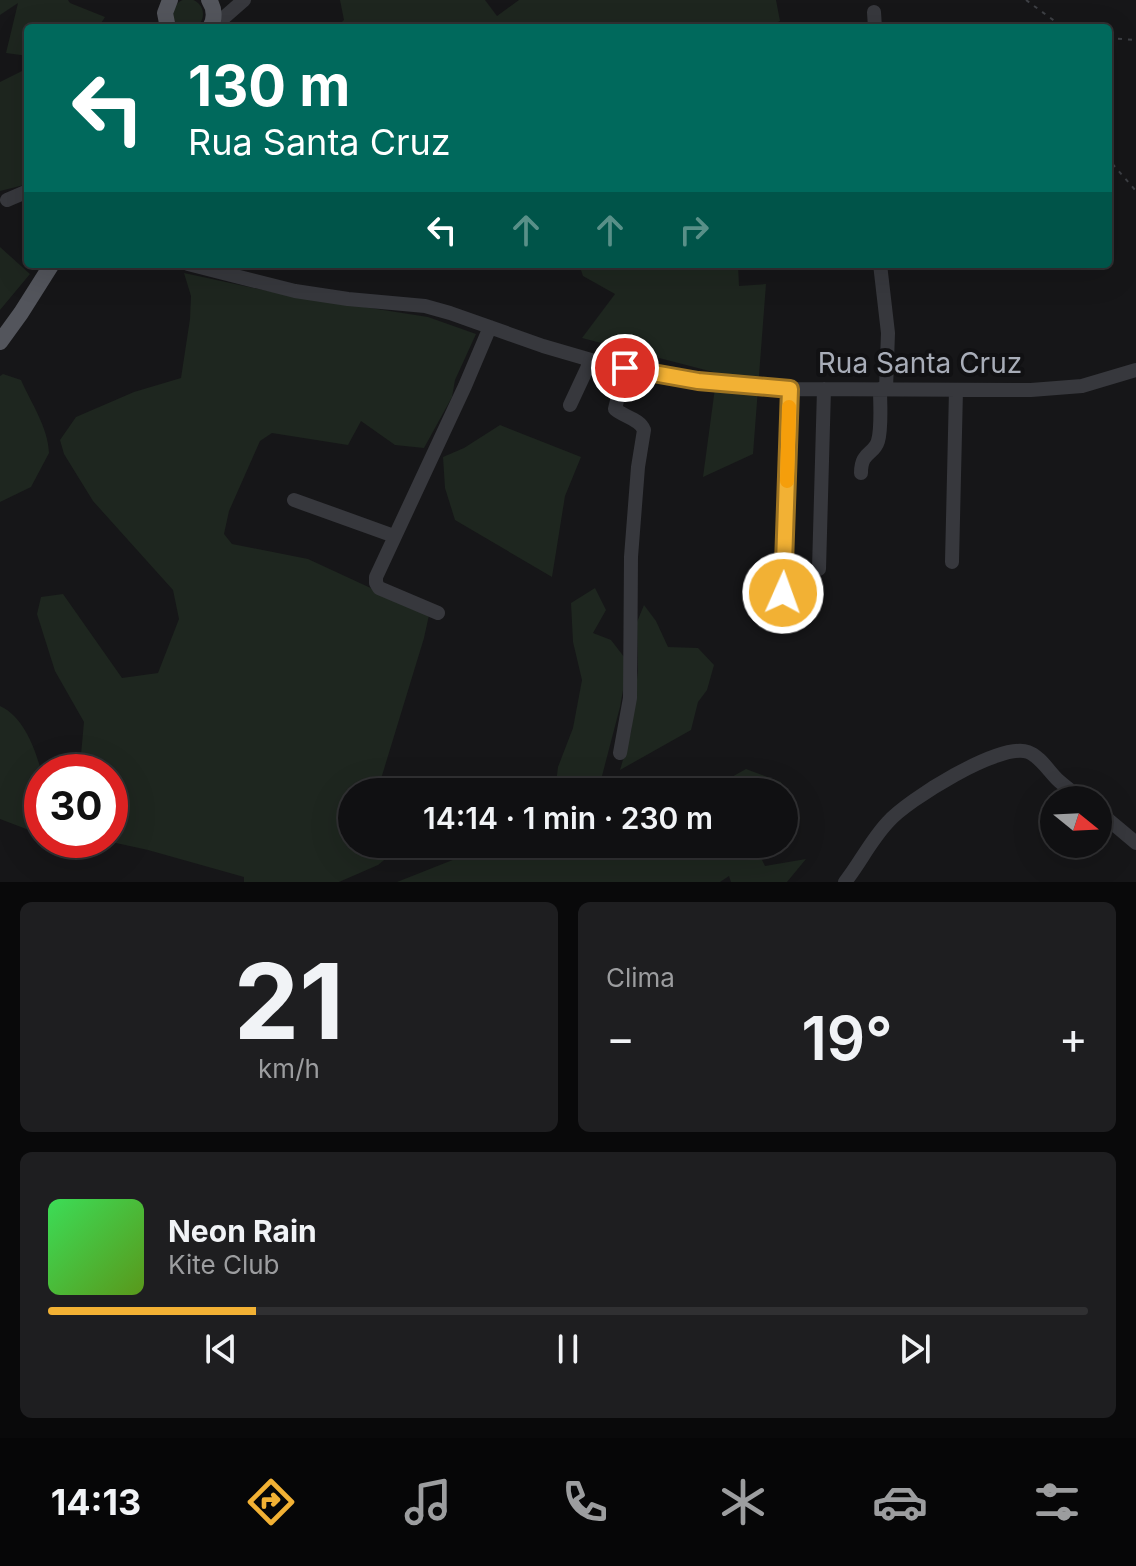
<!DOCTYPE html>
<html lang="pt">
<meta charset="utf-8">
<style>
:root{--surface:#101012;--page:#1e1e20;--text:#f1f3f6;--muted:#9c9d9f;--line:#303032;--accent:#f2b134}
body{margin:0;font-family:Inter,sans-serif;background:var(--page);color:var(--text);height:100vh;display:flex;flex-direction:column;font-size:30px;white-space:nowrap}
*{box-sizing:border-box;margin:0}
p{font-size:26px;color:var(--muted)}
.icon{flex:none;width:44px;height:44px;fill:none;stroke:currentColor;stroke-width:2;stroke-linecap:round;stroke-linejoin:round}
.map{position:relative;height:882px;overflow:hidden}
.panel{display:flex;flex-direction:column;gap:20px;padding:20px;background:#09090a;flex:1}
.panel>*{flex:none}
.top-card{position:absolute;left:24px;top:24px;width:1088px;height:244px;border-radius:8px;box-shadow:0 8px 32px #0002,0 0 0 2px var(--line);background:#00695c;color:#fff;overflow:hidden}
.needle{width:52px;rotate:108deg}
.tools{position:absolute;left:1040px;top:786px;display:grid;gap:16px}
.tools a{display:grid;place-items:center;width:72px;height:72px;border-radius:50%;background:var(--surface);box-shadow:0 8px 32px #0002,0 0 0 2px var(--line);font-size:40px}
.speed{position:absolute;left:24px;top:754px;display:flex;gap:16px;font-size:40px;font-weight:700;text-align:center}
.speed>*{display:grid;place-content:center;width:104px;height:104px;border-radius:50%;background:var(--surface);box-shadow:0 8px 32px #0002,0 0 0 2px var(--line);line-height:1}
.speed .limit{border:12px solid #d22;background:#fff;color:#111}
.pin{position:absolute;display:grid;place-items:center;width:68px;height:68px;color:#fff;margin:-34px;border:4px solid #fff;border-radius:50%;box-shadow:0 2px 8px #0007}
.me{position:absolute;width:88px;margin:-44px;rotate:2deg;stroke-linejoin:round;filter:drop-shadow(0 0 6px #0008)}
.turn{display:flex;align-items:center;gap:28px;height:168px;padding:0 32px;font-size:36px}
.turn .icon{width:104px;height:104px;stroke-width:2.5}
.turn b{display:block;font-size:56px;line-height:68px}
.lanes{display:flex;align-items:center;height:76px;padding:0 32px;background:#0003;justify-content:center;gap:40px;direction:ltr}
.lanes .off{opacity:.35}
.big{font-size:60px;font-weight:600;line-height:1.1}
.panel .tile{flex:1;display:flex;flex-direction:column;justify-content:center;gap:12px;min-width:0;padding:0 28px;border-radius:12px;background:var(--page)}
.panel .dial{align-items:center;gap:0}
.dial b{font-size:104px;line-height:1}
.song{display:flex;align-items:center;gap:24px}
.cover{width:96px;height:96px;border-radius:12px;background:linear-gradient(135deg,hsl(130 70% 55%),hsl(90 70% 35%))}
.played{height:8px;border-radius:4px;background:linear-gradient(90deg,var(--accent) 20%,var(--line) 20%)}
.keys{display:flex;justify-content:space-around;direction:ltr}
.heat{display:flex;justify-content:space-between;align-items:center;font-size:44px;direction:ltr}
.panel .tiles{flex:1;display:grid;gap:20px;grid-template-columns:1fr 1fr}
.tile:last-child{grid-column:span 2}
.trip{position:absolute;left:338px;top:778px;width:460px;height:80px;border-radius:40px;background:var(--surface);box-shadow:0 8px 32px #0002,0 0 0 2px var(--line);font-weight:600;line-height:80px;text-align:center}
.tab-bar{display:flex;height:128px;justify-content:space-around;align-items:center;background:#060607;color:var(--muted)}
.tab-bar .icon{width:56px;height:56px}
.tab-bar .current{color:var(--accent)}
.tab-bar b{font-size:36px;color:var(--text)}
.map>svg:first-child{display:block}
.green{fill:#1e261f}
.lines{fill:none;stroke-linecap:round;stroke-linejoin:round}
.path{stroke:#3d3f44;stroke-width:2;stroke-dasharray:4 6;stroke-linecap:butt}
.minor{stroke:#37383d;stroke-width:14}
.major{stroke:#53555c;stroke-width:16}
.route-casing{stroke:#9d7322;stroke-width:20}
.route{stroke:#f2b134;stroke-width:14}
.slow{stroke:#f59e0b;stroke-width:14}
.labels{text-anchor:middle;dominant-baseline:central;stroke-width:8;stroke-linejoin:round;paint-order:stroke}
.street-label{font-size:28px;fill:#a8adb8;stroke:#111113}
</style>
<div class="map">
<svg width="1136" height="882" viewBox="0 0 1136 882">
<rect width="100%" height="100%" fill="#161618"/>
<path class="green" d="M173 14a15 15 0 1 1 30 0a15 15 0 1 1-30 0Z
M0,0H68L70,3L105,17L98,28H28V56L6,53L18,3L0,15Z
M340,0H485L497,16L519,0H776L780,21L765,28H336L344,20Z
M28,68V184L0,191V82Z
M0,247L30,274L0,310Z
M579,264H738L739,286L766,284L753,454L703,477L717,373L582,338L615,294L583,276Z
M184,273L287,295L428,317L476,334L455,380L452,397L424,448L395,445L361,421L348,445L272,433L260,441L229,511L224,534L232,544L308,559L429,615L424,638L377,792H352V844H404L378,865L339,882H244V877L148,850L107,841L72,840H110V772H42V835L0,819V706C22,716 34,745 40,767L64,769L81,755L84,722L55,671L37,614L41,597L63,594L122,678L158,673L179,619L173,590L93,501L64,454L49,453L31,487L0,502V376L3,374L21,380C31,403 48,427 49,453L64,454L60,440L76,417L134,392L181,378L190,319L191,296Z
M500,425L581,457L565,496L552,577L455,520L445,488L443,457L464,448Z
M595,588L606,610L593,633L611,640L628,662L620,707L602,776L566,792H555L558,767L573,728L582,680L573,642L571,603Z
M644,605L656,621L668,647L698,648L714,665L707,690L698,702L691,730L620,770L631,732L638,671L637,622Z
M746,769L781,782L784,792H705Z
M493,844H754L765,866L806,859L787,882H731L729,876L720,882H397Z"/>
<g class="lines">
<path class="path" d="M1026,0L1064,28
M1108,38L1136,40
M1108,155L1110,161L1136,191"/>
<path class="minor" d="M874,12L875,28
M212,28L244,0
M7,200L28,191
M188,264L295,291L348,299L425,306L450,313L543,346L591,360L698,381L790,389L1031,390L1082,386L1136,370
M880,264L888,333L886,389
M570,405L591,360
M861,473C861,451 874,455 878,441C882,427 880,404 880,389
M294,500L394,536
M952,562L956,390
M819,569L824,389
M783,593L790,389
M438,613L379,588L376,583V577L465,386L490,327
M620,753L630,698L631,557L638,467L644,430C640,419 624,417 615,409L625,368
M1098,811L1136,843
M845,882C860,863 871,840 888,822C907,800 1000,742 1028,752C1040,756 1050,773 1059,781C1067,788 1075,794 1083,800"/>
<path class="major" d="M209,0C215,9 215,19 210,28
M168,28L165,13L170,0
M0,342L21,313L52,264"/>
</g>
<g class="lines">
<g class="route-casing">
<path id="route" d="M625,368L698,381L790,389L783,593"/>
</g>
<use href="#route" class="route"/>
<path class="slow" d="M787,481L789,407"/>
</g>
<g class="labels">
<g class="street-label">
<text x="920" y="363">Rua Santa Cruz</text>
</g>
</g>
</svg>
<div class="tools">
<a><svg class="needle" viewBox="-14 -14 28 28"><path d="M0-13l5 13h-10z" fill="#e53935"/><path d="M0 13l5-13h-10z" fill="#9c9d9f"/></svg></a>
</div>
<div class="speed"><div class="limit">30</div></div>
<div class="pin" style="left:625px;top:368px;background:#d93025"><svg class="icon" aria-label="arrive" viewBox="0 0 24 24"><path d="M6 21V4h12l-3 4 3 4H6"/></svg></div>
<svg class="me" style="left:783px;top:593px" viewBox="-20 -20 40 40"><circle r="17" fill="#f2b134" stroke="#fff" stroke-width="3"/><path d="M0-11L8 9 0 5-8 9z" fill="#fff"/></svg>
<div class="trip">14:14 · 1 min · 230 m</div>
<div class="top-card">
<div class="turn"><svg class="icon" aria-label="left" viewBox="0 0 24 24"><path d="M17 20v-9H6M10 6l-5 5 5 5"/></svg><div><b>130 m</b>Rua Santa Cruz</div></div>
<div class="lanes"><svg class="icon" aria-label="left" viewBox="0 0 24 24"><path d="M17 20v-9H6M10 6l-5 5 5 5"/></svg><svg class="icon off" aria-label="ahead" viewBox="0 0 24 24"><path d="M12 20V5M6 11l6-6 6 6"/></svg><svg class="icon off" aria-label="ahead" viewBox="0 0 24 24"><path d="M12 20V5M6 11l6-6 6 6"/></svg><svg class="icon off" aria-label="right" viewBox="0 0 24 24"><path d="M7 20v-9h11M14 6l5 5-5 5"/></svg></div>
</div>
</div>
<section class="panel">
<div class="tiles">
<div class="tile dial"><b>21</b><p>km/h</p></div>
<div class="tile"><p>Clima</p>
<div class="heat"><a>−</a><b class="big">19°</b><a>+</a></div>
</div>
<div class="tile">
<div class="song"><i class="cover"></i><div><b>Neon Rain</b><p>Kite Club</p></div></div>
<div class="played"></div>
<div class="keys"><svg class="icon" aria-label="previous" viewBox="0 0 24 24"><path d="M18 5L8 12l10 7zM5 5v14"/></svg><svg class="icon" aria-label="pause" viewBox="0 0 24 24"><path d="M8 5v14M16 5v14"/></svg><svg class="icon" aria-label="next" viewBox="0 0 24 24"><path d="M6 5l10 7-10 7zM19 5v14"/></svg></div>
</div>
</div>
</section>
<nav class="tab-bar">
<b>14:13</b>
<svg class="icon current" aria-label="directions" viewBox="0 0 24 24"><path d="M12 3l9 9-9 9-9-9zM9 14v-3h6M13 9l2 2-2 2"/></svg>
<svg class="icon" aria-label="music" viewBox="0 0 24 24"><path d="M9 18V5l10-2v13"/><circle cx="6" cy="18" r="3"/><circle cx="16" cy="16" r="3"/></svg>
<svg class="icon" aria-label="phone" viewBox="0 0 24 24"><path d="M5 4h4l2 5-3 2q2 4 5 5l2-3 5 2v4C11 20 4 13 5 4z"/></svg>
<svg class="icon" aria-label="climate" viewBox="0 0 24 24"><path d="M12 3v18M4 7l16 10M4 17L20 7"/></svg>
<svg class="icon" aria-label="car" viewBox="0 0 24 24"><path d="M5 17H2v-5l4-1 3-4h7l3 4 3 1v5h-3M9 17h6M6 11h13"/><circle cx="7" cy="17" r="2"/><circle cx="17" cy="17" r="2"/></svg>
<svg class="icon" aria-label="filters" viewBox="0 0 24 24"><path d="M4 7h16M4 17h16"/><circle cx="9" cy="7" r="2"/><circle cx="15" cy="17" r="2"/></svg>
</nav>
